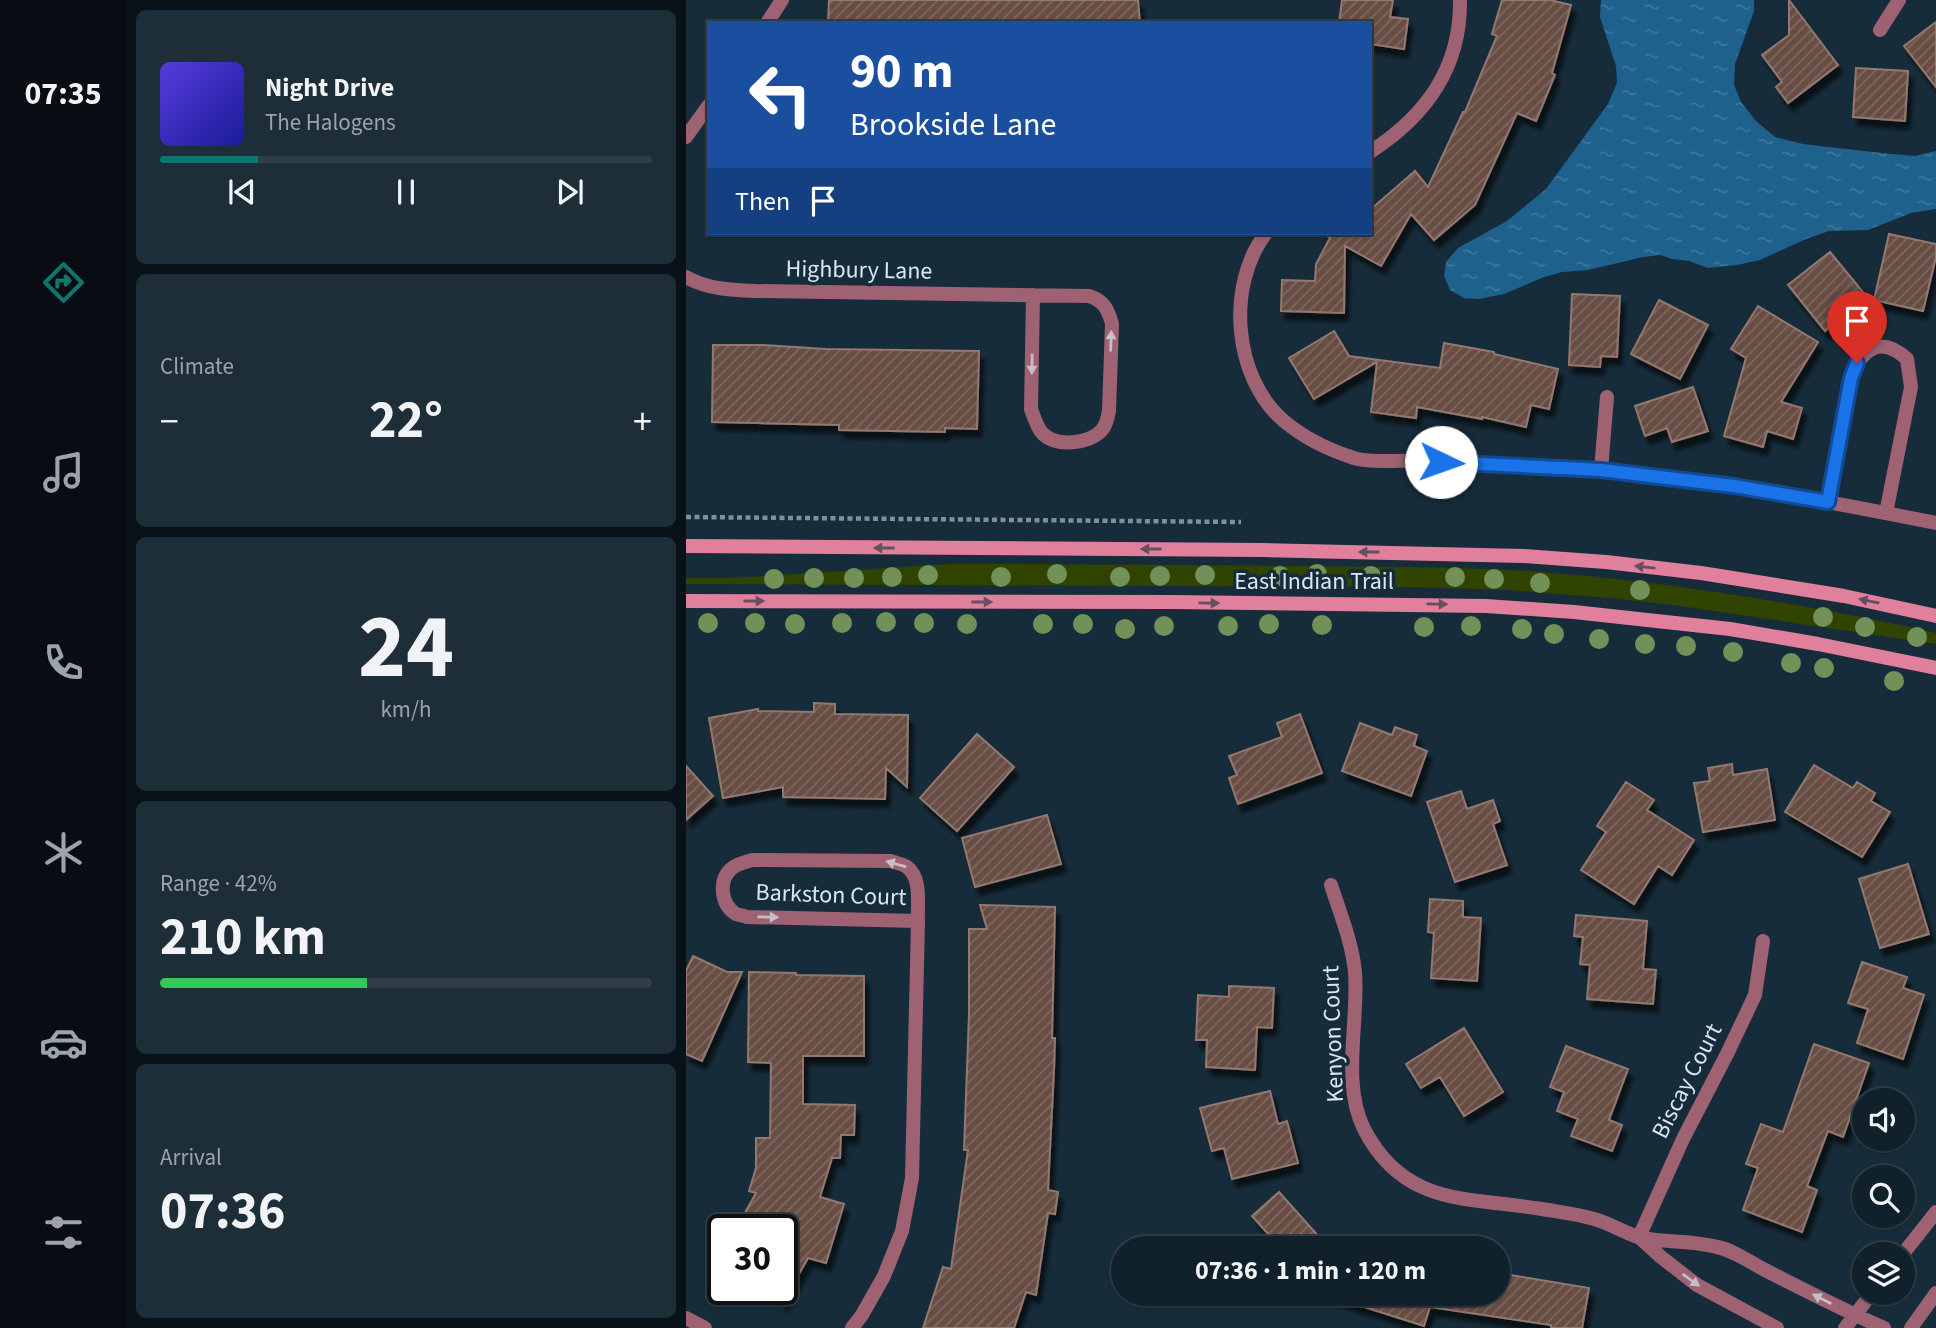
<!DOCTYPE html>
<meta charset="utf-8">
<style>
:root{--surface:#11212c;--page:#1e2e38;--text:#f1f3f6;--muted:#9ca3a9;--line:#303e48;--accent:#0f766e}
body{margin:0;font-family:"Source Sans 3",sans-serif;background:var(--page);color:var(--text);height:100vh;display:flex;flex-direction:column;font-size:26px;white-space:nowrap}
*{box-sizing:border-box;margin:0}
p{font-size:23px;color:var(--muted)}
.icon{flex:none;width:38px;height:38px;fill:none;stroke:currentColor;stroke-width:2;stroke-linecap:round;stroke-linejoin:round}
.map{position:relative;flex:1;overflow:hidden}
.sheet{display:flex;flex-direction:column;gap:10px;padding:10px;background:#091218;width:560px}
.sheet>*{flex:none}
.banner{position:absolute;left:21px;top:21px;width:665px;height:214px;border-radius:0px;box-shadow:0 2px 5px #0004,0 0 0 2px var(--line);background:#1a4fa0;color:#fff;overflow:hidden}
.fabs{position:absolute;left:1166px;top:1088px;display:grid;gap:14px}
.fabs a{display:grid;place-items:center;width:63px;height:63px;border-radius:50%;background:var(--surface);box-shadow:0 2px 5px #0004,0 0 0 2px var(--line);font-size:35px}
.speed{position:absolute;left:21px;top:1214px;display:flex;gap:14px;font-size:35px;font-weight:700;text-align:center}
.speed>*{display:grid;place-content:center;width:91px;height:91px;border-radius:50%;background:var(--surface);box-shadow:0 2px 5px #0004,0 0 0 2px var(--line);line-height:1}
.speed .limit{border:4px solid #111;border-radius:10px;background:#fff;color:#111}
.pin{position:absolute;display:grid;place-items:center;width:60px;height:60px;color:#fff;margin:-72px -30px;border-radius:50% 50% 50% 0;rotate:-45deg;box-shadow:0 0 7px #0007}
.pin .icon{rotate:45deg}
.me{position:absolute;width:77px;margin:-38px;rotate:93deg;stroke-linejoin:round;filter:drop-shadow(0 0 5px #0008)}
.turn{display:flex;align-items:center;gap:24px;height:147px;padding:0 28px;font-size:32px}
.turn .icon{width:91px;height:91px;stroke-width:2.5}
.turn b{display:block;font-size:49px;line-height:60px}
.then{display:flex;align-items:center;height:66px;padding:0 28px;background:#0003;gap:14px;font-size:26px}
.big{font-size:52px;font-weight:700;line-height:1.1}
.sheet .tile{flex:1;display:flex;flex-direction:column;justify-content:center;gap:10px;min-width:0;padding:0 24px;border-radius:10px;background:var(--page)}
.sheet .dial{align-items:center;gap:0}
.dial b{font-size:91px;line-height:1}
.song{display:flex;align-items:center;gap:21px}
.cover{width:84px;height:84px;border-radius:10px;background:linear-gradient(135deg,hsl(250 70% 55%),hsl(240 70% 35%))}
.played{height:7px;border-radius:4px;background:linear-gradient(90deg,var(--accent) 20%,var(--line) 20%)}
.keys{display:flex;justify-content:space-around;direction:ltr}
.heat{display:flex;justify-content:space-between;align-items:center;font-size:38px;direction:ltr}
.charge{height:10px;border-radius:5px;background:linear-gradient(90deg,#34c759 42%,var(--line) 0)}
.trip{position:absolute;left:425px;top:1236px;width:399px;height:70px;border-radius:35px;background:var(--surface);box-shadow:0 2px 5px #0004,0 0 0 2px var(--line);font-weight:700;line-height:70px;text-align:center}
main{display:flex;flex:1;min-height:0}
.dock{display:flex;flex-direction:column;width:126px;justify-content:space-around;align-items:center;background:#070d12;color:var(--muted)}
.dock .icon{width:49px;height:49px}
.dock .on{color:var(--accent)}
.dock b{font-size:32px;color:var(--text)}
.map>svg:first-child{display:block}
.green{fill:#304300}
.water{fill:url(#water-ripples)}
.building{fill:url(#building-hatch);stroke:#94786f;stroke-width:2;filter:url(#shadow)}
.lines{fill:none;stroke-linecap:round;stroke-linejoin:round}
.path{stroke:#7f909b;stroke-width:4.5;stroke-dasharray:5 3.5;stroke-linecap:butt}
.street{stroke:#9e6273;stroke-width:14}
.secondary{stroke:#e0809c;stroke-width:14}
.tree{fill:#729158}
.oneway{fill:#c8beca}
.oneway2{fill:#674e61}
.route-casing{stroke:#114b97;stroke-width:18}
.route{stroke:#1a73e8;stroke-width:12}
.labels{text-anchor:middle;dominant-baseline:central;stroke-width:7;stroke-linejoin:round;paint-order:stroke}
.street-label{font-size:24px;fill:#dae6f0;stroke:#172c3a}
</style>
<main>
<nav class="dock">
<b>07:35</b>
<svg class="icon on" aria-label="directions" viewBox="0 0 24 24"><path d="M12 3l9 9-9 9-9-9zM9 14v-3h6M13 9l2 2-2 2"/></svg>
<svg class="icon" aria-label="music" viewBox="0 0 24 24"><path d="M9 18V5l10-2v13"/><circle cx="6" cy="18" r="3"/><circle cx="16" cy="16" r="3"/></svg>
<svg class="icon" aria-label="phone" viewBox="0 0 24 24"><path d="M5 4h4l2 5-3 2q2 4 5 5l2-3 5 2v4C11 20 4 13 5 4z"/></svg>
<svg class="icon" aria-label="climate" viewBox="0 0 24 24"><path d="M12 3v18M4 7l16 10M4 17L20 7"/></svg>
<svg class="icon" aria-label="car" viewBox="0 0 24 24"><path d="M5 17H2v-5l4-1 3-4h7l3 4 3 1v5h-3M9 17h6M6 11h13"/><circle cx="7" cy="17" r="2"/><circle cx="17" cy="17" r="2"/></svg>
<svg class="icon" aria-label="filters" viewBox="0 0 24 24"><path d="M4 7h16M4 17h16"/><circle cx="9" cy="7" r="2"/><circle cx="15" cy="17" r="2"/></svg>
</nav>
<section class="sheet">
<div class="tile">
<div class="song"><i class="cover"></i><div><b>Night Drive</b><p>The Halogens</p></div></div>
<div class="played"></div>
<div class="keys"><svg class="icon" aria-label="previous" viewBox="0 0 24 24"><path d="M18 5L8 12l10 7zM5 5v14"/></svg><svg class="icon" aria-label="pause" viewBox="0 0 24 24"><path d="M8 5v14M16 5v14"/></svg><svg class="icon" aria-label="next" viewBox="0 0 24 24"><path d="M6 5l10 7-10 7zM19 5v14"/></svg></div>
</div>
<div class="tile"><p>Climate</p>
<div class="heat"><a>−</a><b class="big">22°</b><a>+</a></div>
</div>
<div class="tile dial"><b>24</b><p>km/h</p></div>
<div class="tile"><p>Range · 42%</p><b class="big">210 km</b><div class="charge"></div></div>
<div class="tile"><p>Arrival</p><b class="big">07:36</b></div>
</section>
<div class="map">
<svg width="1250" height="1328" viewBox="0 0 1250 1328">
<defs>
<pattern id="water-ripples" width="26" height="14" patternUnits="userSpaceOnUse" patternTransform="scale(1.75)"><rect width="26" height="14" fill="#1e618c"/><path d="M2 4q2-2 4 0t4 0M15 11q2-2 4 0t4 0" fill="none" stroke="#3e789c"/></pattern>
<pattern id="building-hatch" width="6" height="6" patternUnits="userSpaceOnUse" patternTransform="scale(1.75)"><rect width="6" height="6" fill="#684e45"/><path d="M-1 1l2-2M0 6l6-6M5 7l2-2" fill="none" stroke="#7d6860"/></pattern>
<filter id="shadow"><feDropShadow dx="4.5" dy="8" stdDeviation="2" flood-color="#0009"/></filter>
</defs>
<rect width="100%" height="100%" fill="#172c3a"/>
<path class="green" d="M264,564C377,564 490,565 603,566C683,567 762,566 842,571C979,581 1115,603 1250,633V644L994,606L935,599L822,590L723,587L0,584V578H45Z"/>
<path class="water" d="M915,0H1068V11L1049,64L1048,85L1055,102L1070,121L1089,137L1117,144L1195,153L1229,156L1250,151V209L1225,213L1182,230L1143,231L1120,239L1074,260L1051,265L1022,268L1003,261L986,259L974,255L957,257L902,270L876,272L858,277L818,294L793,299L778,298L764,290L758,276L760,262L772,248L821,221L860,189L922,104L931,83L930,66L914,17Z"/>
<path class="building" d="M143,0H452L454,23H142Z
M656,0H707L704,17L722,19L718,49L684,44V23H653Z
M816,0H864L885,5L866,73L869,75L850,121L831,113L789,205L748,240L725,214L695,266L659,246L658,313L595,311L596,280L629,281L630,264L644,238L636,233H684V210L729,171L742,187L777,112H779L811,36L806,34Z
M1103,0L1152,65L1102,103L1090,87L1096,82L1076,55L1103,35Z
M1250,22V87L1218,46Z
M1170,68L1222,71L1219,121L1167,117Z
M1203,234L1250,244V257L1237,311L1188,300Z
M1144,252L1181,297L1139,331L1102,285Z
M886,294L934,296L931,357L915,356L914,367L883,365Z
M973,300L1022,325L994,379L945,354Z
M1072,306L1132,342L1095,402L1116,408L1107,439L1081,431L1077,447L1038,436L1060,358L1045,349Z
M648,331L663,356L754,368L758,343L808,352V354L872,369L863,409L845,405L840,427L796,417V419L731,407L730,418L685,412L691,362L628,399L603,358Z
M27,345H77L140,349L293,351L291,429L259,428V432L153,430V425L26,422Z
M1007,387L1022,431L986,442L981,428L959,436L949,406Z
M128,703L149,704V714L222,715L221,787L200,768L199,799L97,797V787L37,798L23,718L72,709V711L128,712Z
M614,714L636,773L552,804L543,778L551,775L543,756L596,737L591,723Z
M674,723L706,735L709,727L731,735L728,746L741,751L725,796L656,771Z
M291,734L328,767L271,831L234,798Z
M1046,764L1047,775L1081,769L1089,820L1017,832L1008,783L1024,781L1022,768Z
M1128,765L1167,788L1171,782L1189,793L1185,801L1204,812L1176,857L1099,812Z
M0,766L27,796L0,820Z
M940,782L968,800L961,810L1008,840L986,875L972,866L948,904L895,870L920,832L911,826Z
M775,791L781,809L807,800L814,821L807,824L821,865L769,882L741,802Z
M361,815L375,864L289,887L276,838Z
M1222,864L1243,934L1194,948L1173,879Z
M744,899L777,901V917L795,918L791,981L745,978L748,933L742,932Z
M294,905L369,907L366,1038H369L368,1070L362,1190L372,1192L369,1214L362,1213L350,1295L340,1292L328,1328H237L257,1267L265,1269L282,1150H278L283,1015V929H301Z
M890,915L961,921L957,969L970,970L967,1004L901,999L904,965L894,964L897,937L888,936Z
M7,956L41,972H56L16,1061L0,1054V971Z
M1176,962L1221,977L1217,988L1238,995L1217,1059L1171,1043L1182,1009L1162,1003Z
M63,972L110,973V975L178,976V1056H117V1104L169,1105L168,1135H155L154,1158H146L134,1197L158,1204L140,1263L122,1258L96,1304V1230H90L55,1220L70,1193L63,1191L70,1168V1138H84L85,1063L62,1062Z
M543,986L588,988L586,1028L571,1027L569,1070L520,1067L521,1040H510L512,995L543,997Z
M778,1028L817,1092L778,1116L754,1077L735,1088L720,1064Z
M1128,1044L1183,1063L1157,1137L1142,1131L1121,1186L1131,1190L1116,1232L1057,1210L1072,1168L1060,1164L1075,1124L1097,1132Z
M880,1046L942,1069L923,1120L936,1125L926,1151L885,1136L892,1119L871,1111L878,1092L864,1087Z
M584,1091L592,1124L601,1121L612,1163L546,1179L538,1148L526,1151L514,1108Z
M593,1192L643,1248H571L584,1236L566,1216Z
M812,1273L903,1288L896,1328H865V1325L744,1307L738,1326L650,1298L651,1293H812Z"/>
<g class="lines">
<path class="path" d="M0,517L555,522"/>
<path class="street" d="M81,23L96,0
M1194,30L1213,0
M0,137L23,105
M684,152C740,116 775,68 774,0
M580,233C540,285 547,378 598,421C618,438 643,450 668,458C681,463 711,460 726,461C789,464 853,464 916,470C1028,480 1140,501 1250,523
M0,277C21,289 45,290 69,291L403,296C418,301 422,309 426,324L423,411C422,417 420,426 415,431C402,444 371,447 357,434C351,428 348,417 345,409L347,295
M915,470L921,397
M1142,502L1165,378C1176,348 1195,335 1221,359L1225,387L1200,513
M645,885C654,913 666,942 669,972C673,1021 655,1083 678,1129C718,1207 783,1197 856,1209C873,1212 892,1214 908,1219C923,1223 937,1232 952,1237C978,1243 1006,1240 1031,1247C1047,1250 1064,1262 1079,1270C1118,1290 1157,1310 1198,1328
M953,1237L997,1139L1042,1052L1069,995L1077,941
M953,1237L975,1257L1011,1285L1091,1328
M1216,1255L1250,1212
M0,1318L19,1328
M166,1328L176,1315L198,1276L216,1231L226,1178L232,921C231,904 236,878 221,867C217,864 210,863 205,861L66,860C59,862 50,864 45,869C32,881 35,905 50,914C54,915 58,916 61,917L232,921
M1159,1328L1186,1293
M1225,1328L1250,1293"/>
<path class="secondary" d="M0,546L577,550L838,556L920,562L1015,573L1158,596L1250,616
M0,601L485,602L800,606L888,612L1044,629L1132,644L1250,668"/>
</g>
<g class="tree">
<circle cx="371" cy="574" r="10"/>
<circle cx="631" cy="574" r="10"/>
<circle cx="242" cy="575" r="10"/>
<circle cx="519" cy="575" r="10"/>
<circle cx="474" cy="576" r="10"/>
<circle cx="594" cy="576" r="10"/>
<circle cx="685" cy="576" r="10"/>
<circle cx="206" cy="577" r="10"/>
<circle cx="315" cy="577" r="10"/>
<circle cx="434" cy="577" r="10"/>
<circle cx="769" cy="577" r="10"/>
<circle cx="128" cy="578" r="10"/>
<circle cx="168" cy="578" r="10"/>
<circle cx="88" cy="579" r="10"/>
<circle cx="808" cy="579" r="10"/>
<circle cx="854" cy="583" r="10"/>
<circle cx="954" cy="590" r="10"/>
<circle cx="1137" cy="617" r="10"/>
<circle cx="200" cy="622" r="10"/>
<circle cx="22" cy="623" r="10"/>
<circle cx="69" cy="623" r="10"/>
<circle cx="156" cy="623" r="10"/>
<circle cx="238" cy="623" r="10"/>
<circle cx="109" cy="624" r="10"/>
<circle cx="281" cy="624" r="10"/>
<circle cx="357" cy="624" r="10"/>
<circle cx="397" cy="624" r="10"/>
<circle cx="583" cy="624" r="10"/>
<circle cx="636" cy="625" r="10"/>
<circle cx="478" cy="626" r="10"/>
<circle cx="542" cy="626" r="10"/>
<circle cx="785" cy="626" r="10"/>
<circle cx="738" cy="627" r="10"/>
<circle cx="1179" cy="627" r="10"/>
<circle cx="439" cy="629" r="10"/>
<circle cx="836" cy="629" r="10"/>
<circle cx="868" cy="634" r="10"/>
<circle cx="1231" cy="637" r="10"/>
<circle cx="913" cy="639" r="10"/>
<circle cx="959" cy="644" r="10"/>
<circle cx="1000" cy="646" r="10"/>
<circle cx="1047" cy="652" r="10"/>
<circle cx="1105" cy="663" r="10"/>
<circle cx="1138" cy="668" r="10"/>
<circle cx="1208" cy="681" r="10"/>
</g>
<defs><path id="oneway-solid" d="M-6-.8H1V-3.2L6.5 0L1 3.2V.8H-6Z" transform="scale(1.75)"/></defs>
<g class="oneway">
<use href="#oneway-solid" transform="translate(425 341) rotate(-88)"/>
<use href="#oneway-solid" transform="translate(346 364) rotate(91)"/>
<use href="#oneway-solid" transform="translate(210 864) rotate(-164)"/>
<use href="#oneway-solid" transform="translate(82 917) rotate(1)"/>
<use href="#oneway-solid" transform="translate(1005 1280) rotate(36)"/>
<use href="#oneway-solid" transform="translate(1136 1299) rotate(-153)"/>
</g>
<g class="oneway2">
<use href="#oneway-solid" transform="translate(198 548) rotate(-180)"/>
<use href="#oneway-solid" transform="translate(465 549) rotate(-180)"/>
<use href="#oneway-solid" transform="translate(683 552) rotate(-180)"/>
<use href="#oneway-solid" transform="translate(959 567) rotate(-174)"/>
<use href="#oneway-solid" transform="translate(68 601)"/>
<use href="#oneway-solid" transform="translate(1183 601) rotate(-168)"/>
<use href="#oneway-solid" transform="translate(296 602)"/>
<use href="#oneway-solid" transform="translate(523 603) rotate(1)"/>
<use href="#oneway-solid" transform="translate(751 604) rotate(1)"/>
</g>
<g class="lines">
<g class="route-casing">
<path id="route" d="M755,462L915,470L1048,486L1142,502L1165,378L1171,363"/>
</g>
<use href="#route" class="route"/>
</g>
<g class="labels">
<g class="street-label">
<text transform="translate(173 270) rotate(1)">Highbury Lane</text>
<text x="628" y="581">East Indian Trail</text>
<text transform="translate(145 895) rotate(2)">Barkston Court</text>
<text transform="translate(647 1034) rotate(-92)">Kenyon Court</text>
<text transform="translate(1001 1081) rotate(-63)">Biscay Court</text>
</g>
</g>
</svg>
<div class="fabs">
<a><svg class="icon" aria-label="sound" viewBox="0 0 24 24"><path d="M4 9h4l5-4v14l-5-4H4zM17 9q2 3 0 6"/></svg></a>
<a><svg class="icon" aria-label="search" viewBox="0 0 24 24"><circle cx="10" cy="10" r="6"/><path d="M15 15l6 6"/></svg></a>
<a><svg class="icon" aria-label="layers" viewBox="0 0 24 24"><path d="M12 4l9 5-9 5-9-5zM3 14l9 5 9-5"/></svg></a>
</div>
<div class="speed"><div class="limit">30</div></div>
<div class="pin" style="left:1171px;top:363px;background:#d93025"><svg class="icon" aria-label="arrive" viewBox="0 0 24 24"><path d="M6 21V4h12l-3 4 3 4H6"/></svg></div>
<svg class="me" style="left:755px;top:462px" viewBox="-20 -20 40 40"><circle r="19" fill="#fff"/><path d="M0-13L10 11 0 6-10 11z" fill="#1a73e8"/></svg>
<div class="trip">07:36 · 1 min · 120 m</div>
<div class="banner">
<div class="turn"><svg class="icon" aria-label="left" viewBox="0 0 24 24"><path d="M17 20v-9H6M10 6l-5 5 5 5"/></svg><div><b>90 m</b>Brookside Lane</div></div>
<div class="then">Then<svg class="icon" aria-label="arrive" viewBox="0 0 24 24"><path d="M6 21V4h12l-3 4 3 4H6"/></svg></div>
</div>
</div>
</main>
